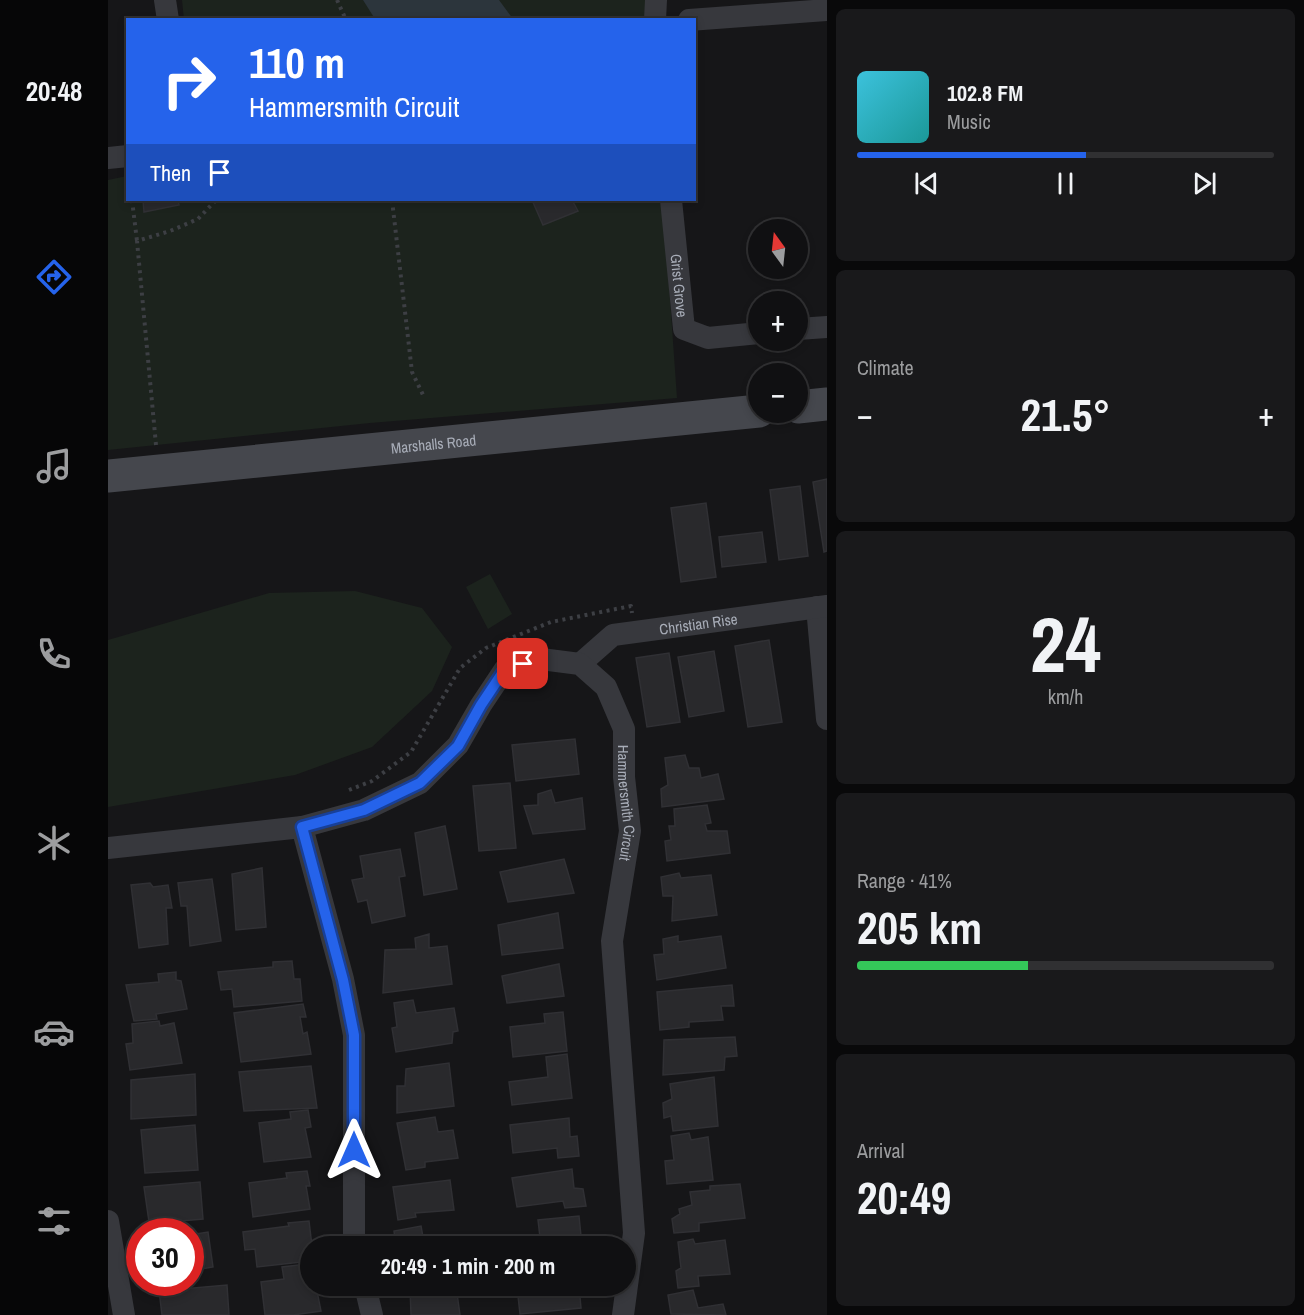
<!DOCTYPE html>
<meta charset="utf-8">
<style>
:root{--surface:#101012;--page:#19191b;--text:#f1f3f6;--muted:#9c9d9f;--line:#303032;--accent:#2563eb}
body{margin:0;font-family:"Archivo Narrow",sans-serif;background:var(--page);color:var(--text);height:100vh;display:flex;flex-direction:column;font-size:22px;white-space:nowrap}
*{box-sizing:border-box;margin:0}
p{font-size:20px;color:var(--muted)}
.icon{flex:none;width:33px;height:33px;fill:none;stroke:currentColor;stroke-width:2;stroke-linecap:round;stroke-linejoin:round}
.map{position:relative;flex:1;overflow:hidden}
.panel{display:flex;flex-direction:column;gap:9px;padding:9px;background:#09090a;width:477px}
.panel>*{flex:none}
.banner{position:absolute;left:18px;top:18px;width:570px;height:183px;border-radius:0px;box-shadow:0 3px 9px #0003,0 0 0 2px var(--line);background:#2563eb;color:#fff;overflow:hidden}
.needle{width:39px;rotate:345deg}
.buttons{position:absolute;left:640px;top:219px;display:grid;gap:12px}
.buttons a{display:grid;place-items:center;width:60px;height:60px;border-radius:50%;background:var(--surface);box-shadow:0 3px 9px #0003,0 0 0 2px var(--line);font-size:30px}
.speed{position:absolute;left:18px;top:1218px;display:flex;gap:12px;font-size:30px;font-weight:700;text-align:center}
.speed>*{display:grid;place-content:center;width:78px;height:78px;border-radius:50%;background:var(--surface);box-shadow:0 3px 9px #0003,0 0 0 2px var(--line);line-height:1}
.speed .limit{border:9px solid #d22;background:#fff;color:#111}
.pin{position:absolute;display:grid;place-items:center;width:51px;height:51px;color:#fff;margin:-26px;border-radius:12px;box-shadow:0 3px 9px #0006}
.me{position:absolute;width:66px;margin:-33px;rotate:0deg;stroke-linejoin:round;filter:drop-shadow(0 0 4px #0008)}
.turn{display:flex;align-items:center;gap:21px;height:126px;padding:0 24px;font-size:27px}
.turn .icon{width:78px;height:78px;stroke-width:2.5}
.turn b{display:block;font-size:42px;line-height:51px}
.then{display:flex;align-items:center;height:57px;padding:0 24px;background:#0003;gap:12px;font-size:22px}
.big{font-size:45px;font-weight:700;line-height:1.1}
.panel .tile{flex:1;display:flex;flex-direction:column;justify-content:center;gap:9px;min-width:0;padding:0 21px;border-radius:9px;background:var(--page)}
.panel .dial{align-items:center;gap:0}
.dial b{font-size:78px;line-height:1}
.song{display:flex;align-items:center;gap:18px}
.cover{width:72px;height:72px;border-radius:9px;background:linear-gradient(135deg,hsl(190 70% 55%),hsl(180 70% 35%))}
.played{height:6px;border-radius:3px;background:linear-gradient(90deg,var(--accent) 55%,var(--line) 55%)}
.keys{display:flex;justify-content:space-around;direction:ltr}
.heat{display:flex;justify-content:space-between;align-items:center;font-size:33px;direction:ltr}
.charge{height:9px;border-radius:4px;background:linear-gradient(90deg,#34c759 41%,var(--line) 0)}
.trip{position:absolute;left:192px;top:1236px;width:336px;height:60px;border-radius:30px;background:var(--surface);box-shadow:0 3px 9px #0003,0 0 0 2px var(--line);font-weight:700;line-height:60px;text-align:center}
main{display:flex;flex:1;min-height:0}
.tabs{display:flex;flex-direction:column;width:108px;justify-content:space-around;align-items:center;background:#060607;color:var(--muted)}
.tabs .icon{width:42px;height:42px}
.tabs .current{color:var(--accent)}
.tabs b{font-size:27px;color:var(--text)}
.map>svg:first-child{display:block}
.green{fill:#1c231d}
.water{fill:#2c353c}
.building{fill:#29292c;stroke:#303034;stroke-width:1.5}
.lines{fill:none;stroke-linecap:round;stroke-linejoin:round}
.path{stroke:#3d3f44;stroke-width:4;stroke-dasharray:3 4.5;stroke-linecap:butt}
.street{stroke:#37383d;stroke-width:22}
.secondary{stroke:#45474d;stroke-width:33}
.route-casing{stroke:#184099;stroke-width:15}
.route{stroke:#2563eb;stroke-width:10}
.labels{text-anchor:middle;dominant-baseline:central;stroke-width:6;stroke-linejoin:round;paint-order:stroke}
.street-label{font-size:15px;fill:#a8adb8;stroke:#111113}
</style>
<main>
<nav class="tabs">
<b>20:48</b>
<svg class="icon current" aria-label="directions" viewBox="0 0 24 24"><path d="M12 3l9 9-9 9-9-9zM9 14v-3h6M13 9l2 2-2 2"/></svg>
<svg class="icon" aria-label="music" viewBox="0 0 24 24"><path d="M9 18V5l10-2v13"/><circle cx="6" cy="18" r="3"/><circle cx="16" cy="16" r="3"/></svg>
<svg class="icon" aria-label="phone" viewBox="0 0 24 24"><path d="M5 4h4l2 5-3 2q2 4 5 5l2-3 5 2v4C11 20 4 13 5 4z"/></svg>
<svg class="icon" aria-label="climate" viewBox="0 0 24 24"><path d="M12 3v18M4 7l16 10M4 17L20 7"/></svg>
<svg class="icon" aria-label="car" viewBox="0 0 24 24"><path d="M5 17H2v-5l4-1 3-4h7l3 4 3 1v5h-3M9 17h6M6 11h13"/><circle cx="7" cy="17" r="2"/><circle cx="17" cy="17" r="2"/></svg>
<svg class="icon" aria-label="filters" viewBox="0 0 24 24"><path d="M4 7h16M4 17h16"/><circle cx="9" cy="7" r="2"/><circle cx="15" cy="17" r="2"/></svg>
</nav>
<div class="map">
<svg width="719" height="1315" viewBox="0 0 719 1315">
<rect width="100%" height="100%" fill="#161618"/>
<path class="green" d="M74,0H542L544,19L76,20Z
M19,176L20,200H555L569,398L262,423L0,450V180Z
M382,574L404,614L380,629L358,587Z
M247,591L314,608L344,647L324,691L264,747L187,775L0,807V640L161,593Z"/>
<path class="water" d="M255,0H391L405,19H267Z"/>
<path class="building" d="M35,200H70L71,205L36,212Z
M424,200H464L470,211L435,225Z
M719,479V551L716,552L705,482Z
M692,486L700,556L671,560L662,490Z
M598,503L608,577L573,582L563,508Z
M654,532L658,562L614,567L611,537Z
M661,640L674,722L640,727L627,646Z
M606,651L616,711L581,717L570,657Z
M561,653L572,722L539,727L528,658Z
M467,739L471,774L408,781L404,745Z
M577,755L581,768H591L593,778L610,774L616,799L554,807L553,789L560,785L557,758Z
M402,783L408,848L371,851L365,786Z
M443,790L447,803L474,798L477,829L425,834L416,806L430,805V794Z
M599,805L603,823L597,824L599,831H619L622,853L559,861L557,841L563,840L561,826H567L566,809Z
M337,826L349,889L316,895L307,833Z
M292,849L297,876L291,877L297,916L264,923L259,900L250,902L244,880L256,878L252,856Z
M456,859L466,893L400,902L392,872Z
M154,868L158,927L128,930L124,874Z
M571,873L573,878L603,875L609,915L564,921L565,896H555L553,877Z
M104,879L113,941L82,946L79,906H73L70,883Z
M42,883L45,887L60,885L64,908H58L60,944L31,948L23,885Z
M450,913L455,948L394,955L390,925Z
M321,934V948L339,946L344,984L275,993L277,950L308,949L307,938Z
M570,936V942L613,936L618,968L549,980L546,955L556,954L555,939Z
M184,961L186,979H192L194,1001L126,1007L124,989L113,990L110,972L165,967V962Z
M451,964L456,996L399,1003L394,976Z
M68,972V980L73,981L79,1009L48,1014L49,1019L26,1021L18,985L51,982L50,974Z
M624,985L626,1006H613L615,1020L581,1022V1027L552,1030L549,992Z
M305,1000L308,1013L346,1008L350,1031L345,1032L344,1043L288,1052L284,1028L289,1027L286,1003Z
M195,1004L198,1017H192L195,1034L199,1032L203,1054L133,1062L126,1013Z
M455,1012L459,1051L405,1057L402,1027L437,1023L436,1014Z
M51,1021L52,1026L66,1023L74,1063L22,1070L18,1044L25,1043L24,1024Z
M627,1037L629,1056L617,1057L616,1070L555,1075L556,1040Z
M459,1054L464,1098L404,1105L401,1082L440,1077L438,1057Z
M341,1063L346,1106L289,1113V1086H297L298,1069Z
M203,1066L209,1108L136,1111L131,1072Z
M87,1074L88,1115L23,1119V1080Z
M606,1077L610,1126L565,1131L563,1116L556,1118L555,1103L564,1099L562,1084Z
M200,1110L203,1127L197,1128L203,1157L156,1162L151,1123L183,1119L182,1112Z
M327,1117L330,1132L345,1130L350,1158L317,1162V1167L298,1170L289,1123Z
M461,1118L462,1137L469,1136L471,1156L450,1158L449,1148L405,1153L402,1125Z
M87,1125L90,1170L37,1173L33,1130Z
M581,1133L583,1140L600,1137L605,1180L559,1184L557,1161L566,1160L563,1136Z
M464,1169L466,1188L475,1189L478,1206L457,1208L455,1201L409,1207L404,1178Z
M199,1171L202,1186H198L202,1209L145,1217L141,1183L179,1178L178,1173Z
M342,1180L346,1210L307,1213L308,1217L290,1220L285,1187Z
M92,1182L95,1219L61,1222V1226L42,1229L36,1187Z
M632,1184L637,1218L591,1223V1231L566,1233L564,1219L572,1214L571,1209L584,1205L582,1192L602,1190V1186Z
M471,1216L474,1246H433L430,1220Z
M201,1221L204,1246L202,1261L149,1267L147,1249L137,1250L135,1232L181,1226L180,1223Z
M313,1226L315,1237L335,1235L336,1246H288L286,1231Z
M100,1232L105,1267L82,1271V1235Z
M585,1239L587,1244L617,1240L622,1274L590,1276L591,1286L570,1288L568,1271L573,1268L570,1242Z
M199,1264L202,1274V1286H208L213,1311L185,1315H157L153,1282L176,1279L174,1267Z
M50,1282H73L74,1289L119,1285L121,1315H54Z
M318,1286H348L352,1315H303L302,1287Z
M418,1286H471L473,1308L412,1314L409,1287Z
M585,1290L590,1308L615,1304L618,1315L563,1314L560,1295Z"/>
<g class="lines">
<path class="path" d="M229,0L238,20
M24,200L29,241
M284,200L304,372L316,397
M48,445L29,241L62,231L90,219L108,200
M241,790L264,781L303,752L352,668L378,648L443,622L523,606L524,613"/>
<g class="street">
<path d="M57,0L60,20"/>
<path d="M547,20L548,0"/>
<path d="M581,20L719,10"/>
<path d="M0,158L20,156"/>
<path id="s1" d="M563,200L576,329L600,338L651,333"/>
<path d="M690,329L719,327"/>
<path d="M709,607L719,719"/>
<path id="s2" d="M472,664L505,635L719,606"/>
<path d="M194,827L235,979L246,1035V1246"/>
<path id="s3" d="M0,848L194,827L256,810L312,783L350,745L373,705L397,669L433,659L472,664L498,687L516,729V777L522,831L504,941L526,1233L515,1315"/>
<path d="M0,1221L16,1315"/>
<path d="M257,1286L264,1315"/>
</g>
<g class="secondary">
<path d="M690,407L719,404"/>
<path id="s4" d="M0,476L651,411"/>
</g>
</g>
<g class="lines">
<g class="route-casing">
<path id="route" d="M246,1150V1035L235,980L194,827L256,810L312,783L350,746L373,705L397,669L415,664"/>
</g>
<use href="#route" class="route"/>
</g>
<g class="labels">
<g class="street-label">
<text stroke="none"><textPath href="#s1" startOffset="86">Grist Grove</textPath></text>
<text stroke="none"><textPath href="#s4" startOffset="327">Marshalls Road</textPath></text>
<text stroke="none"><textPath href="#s2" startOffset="130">Christian Rise</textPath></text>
<text stroke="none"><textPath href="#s3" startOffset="696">Hammersmith Circuit</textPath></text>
</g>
</g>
</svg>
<div class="buttons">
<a><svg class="needle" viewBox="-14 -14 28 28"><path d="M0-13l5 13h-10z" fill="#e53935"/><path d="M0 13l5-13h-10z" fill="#9c9d9f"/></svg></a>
<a>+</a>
<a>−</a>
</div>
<div class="speed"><div class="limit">30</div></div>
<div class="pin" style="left:415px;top:664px;background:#d93025"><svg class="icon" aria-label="arrive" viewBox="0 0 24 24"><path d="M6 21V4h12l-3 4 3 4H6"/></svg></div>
<svg class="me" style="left:246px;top:1150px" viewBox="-20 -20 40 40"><path d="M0-17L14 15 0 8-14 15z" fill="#2563eb" stroke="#fff" stroke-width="4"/></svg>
<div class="trip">20:49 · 1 min · 200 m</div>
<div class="banner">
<div class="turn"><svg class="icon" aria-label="right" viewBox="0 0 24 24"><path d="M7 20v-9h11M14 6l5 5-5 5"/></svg><div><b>110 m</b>Hammersmith Circuit</div></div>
<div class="then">Then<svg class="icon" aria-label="arrive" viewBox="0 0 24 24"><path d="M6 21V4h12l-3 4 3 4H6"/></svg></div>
</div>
</div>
<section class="panel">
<div class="tile">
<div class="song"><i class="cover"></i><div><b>102.8 FM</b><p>Music</p></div></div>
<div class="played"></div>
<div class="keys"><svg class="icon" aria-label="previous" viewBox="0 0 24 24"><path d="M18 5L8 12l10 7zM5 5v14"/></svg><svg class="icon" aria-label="pause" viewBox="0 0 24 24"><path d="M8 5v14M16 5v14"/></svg><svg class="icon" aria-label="next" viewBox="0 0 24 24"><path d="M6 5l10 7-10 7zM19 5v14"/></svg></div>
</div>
<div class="tile"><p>Climate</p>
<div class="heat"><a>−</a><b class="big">21.5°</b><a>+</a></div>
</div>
<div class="tile dial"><b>24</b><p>km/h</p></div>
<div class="tile"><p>Range · 41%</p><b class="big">205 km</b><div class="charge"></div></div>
<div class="tile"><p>Arrival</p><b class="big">20:49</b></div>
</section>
</main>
